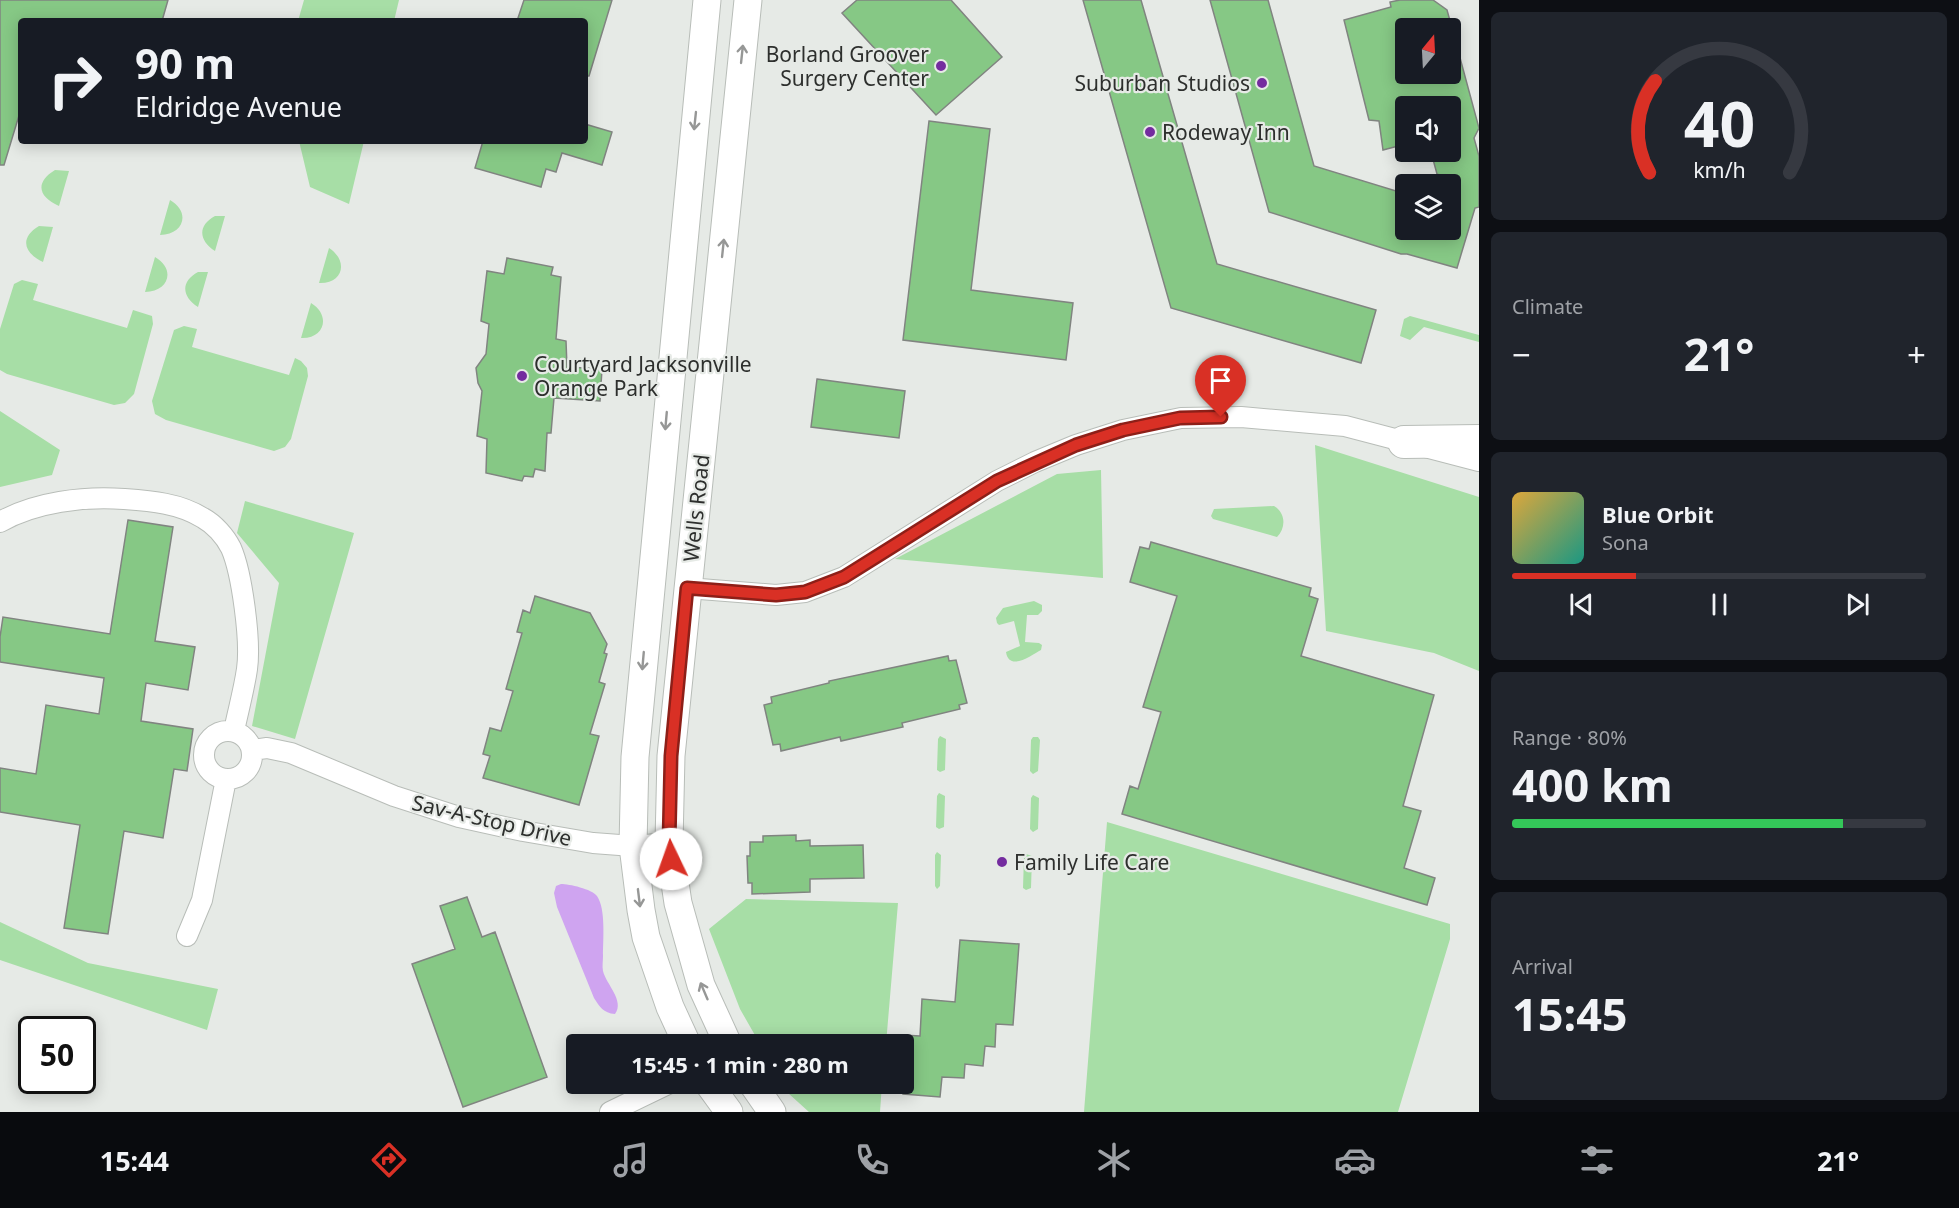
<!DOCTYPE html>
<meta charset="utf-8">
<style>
:root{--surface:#171b24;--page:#20242c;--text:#f1f3f6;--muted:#9ea1a6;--line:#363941;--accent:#d93025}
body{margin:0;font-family:"Noto Sans",sans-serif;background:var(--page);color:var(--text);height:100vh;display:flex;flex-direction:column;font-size:22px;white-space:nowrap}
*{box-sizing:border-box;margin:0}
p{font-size:20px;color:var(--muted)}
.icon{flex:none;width:33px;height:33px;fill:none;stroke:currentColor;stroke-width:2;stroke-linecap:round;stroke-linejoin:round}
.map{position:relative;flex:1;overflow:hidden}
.drawer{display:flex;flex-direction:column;gap:12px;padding:12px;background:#0d0f14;width:480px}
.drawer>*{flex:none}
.hud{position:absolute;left:18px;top:18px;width:570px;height:126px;border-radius:6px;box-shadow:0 3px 15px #0003;background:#171b24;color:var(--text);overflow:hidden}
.needle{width:39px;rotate:18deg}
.controls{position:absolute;left:1395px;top:18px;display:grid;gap:12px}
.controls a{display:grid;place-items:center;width:66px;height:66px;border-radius:6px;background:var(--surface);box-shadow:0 3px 15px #0003;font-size:30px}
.speed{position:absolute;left:18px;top:1016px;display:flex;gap:12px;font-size:30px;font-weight:700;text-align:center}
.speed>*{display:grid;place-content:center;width:78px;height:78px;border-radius:50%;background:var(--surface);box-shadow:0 3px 15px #0003;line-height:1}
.speed .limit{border:3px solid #111;border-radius:9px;background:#fff;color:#111}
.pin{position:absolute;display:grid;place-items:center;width:51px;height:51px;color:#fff;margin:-62px -26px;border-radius:50% 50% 50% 0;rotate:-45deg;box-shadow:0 0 6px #0007}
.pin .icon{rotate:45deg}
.me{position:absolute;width:66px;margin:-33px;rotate:357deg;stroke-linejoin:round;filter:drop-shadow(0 0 4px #0008)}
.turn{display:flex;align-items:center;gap:21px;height:126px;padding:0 18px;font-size:27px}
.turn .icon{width:78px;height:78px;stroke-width:2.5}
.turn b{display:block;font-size:42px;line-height:51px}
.big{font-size:45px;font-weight:700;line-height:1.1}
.drawer .tile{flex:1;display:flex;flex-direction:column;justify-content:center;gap:9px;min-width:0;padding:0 21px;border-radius:9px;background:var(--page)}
.drawer .dial{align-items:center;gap:0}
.dial svg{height:156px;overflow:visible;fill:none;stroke:var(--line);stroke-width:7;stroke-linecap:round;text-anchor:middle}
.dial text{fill:var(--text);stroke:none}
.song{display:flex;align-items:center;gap:18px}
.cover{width:72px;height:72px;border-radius:9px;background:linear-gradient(135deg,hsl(40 70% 55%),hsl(170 70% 35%))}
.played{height:6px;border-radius:3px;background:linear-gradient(90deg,var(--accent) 30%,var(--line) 30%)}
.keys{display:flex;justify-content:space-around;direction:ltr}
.heat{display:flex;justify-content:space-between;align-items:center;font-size:33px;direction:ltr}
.charge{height:9px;border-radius:4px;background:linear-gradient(90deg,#34c759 80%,var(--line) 0)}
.trip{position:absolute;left:566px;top:1034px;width:348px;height:60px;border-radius:6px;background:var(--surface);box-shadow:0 3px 15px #0003;font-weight:700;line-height:60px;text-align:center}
.dock{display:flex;height:96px;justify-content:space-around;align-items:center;background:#090b0e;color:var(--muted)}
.dock .icon{width:42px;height:42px}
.dock .active{color:var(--accent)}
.dock b{font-size:27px;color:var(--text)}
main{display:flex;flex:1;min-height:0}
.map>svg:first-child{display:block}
.green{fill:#a7dea6}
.water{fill:#cfa4f0}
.building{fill:#86c885;stroke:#808480;stroke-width:1.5}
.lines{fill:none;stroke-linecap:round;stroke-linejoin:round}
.minor-casing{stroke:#b8bdb8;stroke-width:22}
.secondary-casing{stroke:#b8bdb8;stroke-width:29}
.trunk-casing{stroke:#b8bdb8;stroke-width:34}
.minor{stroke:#fff;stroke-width:20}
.secondary{stroke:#fff;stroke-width:27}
.trunk{stroke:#fff;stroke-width:32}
.oneway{stroke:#969796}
.route-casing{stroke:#8d1f18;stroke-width:15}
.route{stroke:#d93025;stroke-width:10}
.poi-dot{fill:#742c9f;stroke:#e6eae6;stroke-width:2}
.labels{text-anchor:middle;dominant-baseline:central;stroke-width:4.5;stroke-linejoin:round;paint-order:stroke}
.poi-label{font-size:21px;fill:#2d2f2d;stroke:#e6eae6;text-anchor:start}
.street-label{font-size:21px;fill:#2d2f2d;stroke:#e6eae6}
</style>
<main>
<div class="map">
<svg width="1479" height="1112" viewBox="0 0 1479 1112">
<rect width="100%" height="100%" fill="#e6eae6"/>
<path class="green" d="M304,0H399L394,21H298Z
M299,141H364L349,204L310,187Z
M55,170L69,171L59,206C39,197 34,183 55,170Z
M170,200C191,212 184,235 160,235Z
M215,216H225L215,251C198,240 198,225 215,216Z
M39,226L53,227L43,262C24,253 19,238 39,226Z
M329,248C349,261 343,284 319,283Z
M155,257C176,269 169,292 145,292Z
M198,272H208L198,307C181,296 181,281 198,272Z
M22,280L38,284L33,300L127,328L133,310L152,316L153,324L134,394L125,403L114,405L7,374L0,370V329L14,284Z
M311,303C331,315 325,339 301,338Z
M1410,316L1479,335V342L1424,327L1410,340L1400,336L1404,319Z
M184,326L197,329L192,347L289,375L295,358L301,361L307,368L308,376L291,439L285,447L274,451L166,420L155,414L152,401L174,330Z
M0,411L60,450L52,475L0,487Z
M1315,445L1479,497V671L1434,653L1326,631Z
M1101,470L1103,578L895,559L1057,474Z
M245,501L354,533L295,739L252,726L279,583L237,533Z
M1274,506C1286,513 1286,528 1277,537L1213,519L1211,516L1214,509Z
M1034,601L1042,605V611L1038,615H1027L1025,642L1039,643L1042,645L1041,650C1032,655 1009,672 1006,652L1020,646L1014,621L999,625L997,623L996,618L1003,608Z
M940,736L946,739L945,770L940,772L937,770L938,739Z
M1033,737H1038L1040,740L1038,771L1033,774L1030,771L1031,740Z
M939,793L945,796L944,827L939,829L936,827L937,796Z
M1033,795L1039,798L1038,829L1033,832L1030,829L1031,798Z
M1107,822L1450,924V939L1398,1112H1084Z
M937,852L941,855L940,886L937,889L935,886V855Z
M1026,854L1032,856L1031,888L1026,890L1023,888L1024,856Z
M746,899L898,903L886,1044H760L740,1009L709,929Z
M0,922L88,963L218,989L207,1030L0,960Z
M782,1083H882L880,1112H809L788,1093Z"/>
<path class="water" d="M561,884C569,884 592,889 597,896C606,909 603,940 603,956C603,961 602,966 603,971C606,984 625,1001 615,1014C603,1013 600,1007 594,998L557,907L554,893L556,886Z"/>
<path class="building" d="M0,0H168L162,21H21V109L4,165H0Z
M524,0H612L589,76H585V21H517Z
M857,0H951L1002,57L936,115L842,13Z
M1083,0H1141L1217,264L1376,310L1361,363L1171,308Z
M1210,0H1268L1314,166L1406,194V230H1450V180L1437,174L1431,152H1450V106H1406V144L1383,150L1379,121L1369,120L1344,20L1391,7L1390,2L1400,0H1433L1447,10L1452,28H1406V74H1450V43H1456L1479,128L1474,138L1479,156V207L1475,208L1457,268L1407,254H1401L1269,212Z
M929,121L990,129L971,290L1073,303L1066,360L903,340Z
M585,124L612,132L602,165L562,153L556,172L546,169L541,187L475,168L483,141H585Z
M507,258L553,267L551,275L561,277L556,339L566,341L567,367L602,369L600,401L554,398L551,433H547L545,471L535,469L533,477L524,476L522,481L486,473L487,439L477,436L482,391L478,383L476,368L486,354L489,324L481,321L487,271L504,274Z
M817,379L905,391L899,438L811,427Z
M128,520L173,527L155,641L195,647L188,690L146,683L141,721L193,729L187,771L174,769L163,838L124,831L108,934L64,928L80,825L0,812V768L36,774L46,705L99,714L104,678L0,662V637L3,617L110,634Z
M1151,542L1311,588L1309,596L1318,599L1301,656L1434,695L1403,806L1421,811L1404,868L1435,878L1427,905L1122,814L1130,786L1138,789L1161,712L1143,707L1177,596L1130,582L1140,547L1149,549Z
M535,596L590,613L607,644L604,653L607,654L599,682L605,684L590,734L599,736L579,805L483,778L490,756L483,754L490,728L501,731L513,691L506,689L522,633L517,632L523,610L530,613Z
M948,656L949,661L956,660L967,703L959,705L960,709L902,723L903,727L841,741L840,737L781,751L780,744L773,745L764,705L772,703L771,697L829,683V681Z
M796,835V841L810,840V846L863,845L864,878L810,879V892L752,894V883H748L747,856H750V842H763V836Z
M467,897L482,937L495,932L547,1077L463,1107L412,964L455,949L440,906Z
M960,940L1019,944L1013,1025L996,1024L995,1047L985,1046L983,1066L965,1064L964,1078L942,1077L940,1097L903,1094V1035L920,1036L922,999L955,1002Z"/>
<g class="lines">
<g class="minor-casing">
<path id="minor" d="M0,522C35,502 84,496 124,499C151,501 179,503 203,518C214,524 225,536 231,548C242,573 251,641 247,669C244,690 238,711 234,731
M687,588L776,595L805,592L844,577L997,481L1035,462L1076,445L1123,430L1181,418L1241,417L1345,426L1479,461
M204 755a24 24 0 1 1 48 0a24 24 0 1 1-48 0Z
M252,750L267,748L291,753L394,796L459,817L523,831L593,843L633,846L669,843
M187,936L202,900L226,779
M610,1112L670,1083"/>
</g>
<g class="secondary-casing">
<path id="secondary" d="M687,1044L670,1007L646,937L641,910L633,846L635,757L707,0
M728,1044L701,985L678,903L669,843L671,756L748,0
M708,1083L729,1112
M752,1083L772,1112"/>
</g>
<g class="trunk-casing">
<path id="trunk" d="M1404,442L1479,441"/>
</g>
<use href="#minor" class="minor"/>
<use href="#secondary" class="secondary"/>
<use href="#trunk" class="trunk"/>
</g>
<defs><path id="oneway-shaft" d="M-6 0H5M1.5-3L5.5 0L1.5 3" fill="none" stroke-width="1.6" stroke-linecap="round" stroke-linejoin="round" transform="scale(1.5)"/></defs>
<g class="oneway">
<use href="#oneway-shaft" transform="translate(742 54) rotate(-84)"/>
<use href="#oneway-shaft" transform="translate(695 121) rotate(96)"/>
<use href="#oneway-shaft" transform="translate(723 248) rotate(-84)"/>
<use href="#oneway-shaft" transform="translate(666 421) rotate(95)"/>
<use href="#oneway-shaft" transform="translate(643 661) rotate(95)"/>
<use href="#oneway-shaft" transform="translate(639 898) rotate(83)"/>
<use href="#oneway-shaft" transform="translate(704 991) rotate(-113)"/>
</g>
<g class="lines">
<g class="route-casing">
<path id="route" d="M671,859L669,843L671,756L687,588L776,595L805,592L844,577L997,481L1076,445L1123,430L1180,418L1221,417"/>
</g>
<use href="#route" class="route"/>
</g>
<g class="poi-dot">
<circle cx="941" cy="66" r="6"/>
<circle cx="1262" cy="83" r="6"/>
<circle cx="1150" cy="132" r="6"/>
<circle cx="522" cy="376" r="6"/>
<circle cx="1002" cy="862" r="6"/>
</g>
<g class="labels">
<g class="poi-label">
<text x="929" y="54" text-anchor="end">Borland Groover<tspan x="929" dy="24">Surgery Center</tspan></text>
<text x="1250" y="83" text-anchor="end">Suburban Studios</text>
<text x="1162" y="132">Rodeway Inn</text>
<text x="534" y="364">Courtyard Jacksonville<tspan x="534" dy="24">Orange Park</tspan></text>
<text x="1014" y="862">Family Life Care</text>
</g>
<g class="street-label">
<text transform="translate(696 508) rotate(-84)">Wells Road</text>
<text transform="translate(492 820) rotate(13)">Sav-A-Stop Drive</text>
</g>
</g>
</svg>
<div class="controls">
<a><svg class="needle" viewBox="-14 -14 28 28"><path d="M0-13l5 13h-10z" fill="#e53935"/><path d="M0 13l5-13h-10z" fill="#9ea1a6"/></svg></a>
<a><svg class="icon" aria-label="sound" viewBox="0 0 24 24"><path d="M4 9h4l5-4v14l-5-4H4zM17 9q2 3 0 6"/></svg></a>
<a><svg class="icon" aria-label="layers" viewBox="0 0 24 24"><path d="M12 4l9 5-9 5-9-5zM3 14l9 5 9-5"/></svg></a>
</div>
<div class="speed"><div class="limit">50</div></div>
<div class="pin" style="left:1221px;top:417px;background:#d93025"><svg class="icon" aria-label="arrive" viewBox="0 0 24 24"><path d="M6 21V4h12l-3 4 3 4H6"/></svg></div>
<svg class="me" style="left:671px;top:859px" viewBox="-20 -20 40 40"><circle r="19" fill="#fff"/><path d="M0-13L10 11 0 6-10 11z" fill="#d93025"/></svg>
<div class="trip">15:45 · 1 min · 280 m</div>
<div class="hud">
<div class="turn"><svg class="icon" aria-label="right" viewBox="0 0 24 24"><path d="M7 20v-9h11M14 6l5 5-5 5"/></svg><div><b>90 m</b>Eldridge Avenue</div></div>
</div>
</div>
<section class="drawer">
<div class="tile dial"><svg viewBox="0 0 100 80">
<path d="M14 69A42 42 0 1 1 86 69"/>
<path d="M14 69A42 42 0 0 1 17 22" stroke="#d93025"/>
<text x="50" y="56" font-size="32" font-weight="700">40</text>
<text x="50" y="72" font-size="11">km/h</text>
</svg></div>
<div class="tile"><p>Climate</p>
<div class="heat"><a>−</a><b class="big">21°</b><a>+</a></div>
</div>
<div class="tile">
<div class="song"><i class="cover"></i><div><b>Blue Orbit</b><p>Sona</p></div></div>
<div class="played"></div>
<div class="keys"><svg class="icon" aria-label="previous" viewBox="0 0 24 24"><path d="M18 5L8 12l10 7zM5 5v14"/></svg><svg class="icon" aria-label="pause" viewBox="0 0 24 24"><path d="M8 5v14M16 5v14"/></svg><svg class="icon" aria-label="next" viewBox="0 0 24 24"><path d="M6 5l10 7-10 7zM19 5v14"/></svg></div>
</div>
<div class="tile"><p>Range · 80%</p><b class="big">400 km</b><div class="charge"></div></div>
<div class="tile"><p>Arrival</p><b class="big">15:45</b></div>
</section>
</main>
<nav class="dock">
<b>15:44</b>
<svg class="icon active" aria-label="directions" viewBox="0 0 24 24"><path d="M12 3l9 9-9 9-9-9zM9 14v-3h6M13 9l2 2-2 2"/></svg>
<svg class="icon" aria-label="music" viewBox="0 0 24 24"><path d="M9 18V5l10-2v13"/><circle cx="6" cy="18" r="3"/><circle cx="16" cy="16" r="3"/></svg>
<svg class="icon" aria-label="phone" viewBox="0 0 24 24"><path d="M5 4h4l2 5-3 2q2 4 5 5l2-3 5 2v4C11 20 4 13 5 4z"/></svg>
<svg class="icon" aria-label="climate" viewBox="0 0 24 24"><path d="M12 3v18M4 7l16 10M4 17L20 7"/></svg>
<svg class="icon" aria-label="car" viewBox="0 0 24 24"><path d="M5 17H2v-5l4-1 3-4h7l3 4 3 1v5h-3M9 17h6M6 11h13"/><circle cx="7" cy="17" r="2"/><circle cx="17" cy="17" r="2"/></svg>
<svg class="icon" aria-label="filters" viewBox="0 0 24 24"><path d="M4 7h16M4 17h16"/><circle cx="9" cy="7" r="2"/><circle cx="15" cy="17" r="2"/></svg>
<b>21°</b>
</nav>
